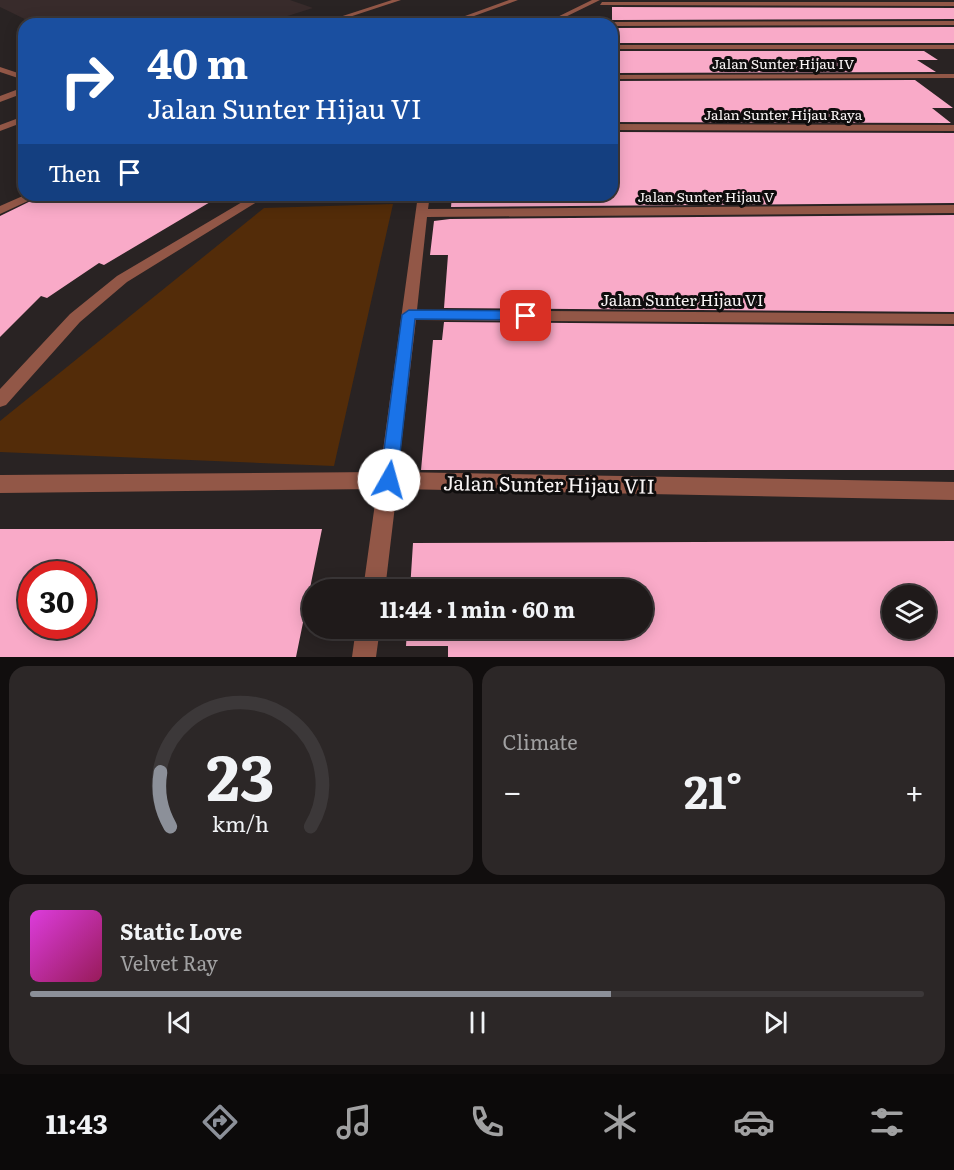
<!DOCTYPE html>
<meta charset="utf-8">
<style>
:root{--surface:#1f1a1a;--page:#2c2727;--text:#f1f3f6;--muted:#a1a1a2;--line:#3c3839;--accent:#8c9099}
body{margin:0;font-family:Literata,serif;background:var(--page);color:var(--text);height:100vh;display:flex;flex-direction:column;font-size:22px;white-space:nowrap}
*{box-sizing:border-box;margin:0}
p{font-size:20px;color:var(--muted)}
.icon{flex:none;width:33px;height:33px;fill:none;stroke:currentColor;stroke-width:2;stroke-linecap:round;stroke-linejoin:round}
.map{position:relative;height:657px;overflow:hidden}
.side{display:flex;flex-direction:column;gap:9px;padding:9px;background:#110e0e;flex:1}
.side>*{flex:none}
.hud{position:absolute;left:18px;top:18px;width:600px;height:183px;border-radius:18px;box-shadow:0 3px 15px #0003,0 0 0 2px var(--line);background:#1a4fa0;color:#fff;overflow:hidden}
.buttons{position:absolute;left:882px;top:585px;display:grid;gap:12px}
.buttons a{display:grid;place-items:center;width:54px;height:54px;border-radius:50%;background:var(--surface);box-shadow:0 3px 15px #0003,0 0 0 2px var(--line);font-size:30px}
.speed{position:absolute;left:18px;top:561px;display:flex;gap:12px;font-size:30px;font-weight:700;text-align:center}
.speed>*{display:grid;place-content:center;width:78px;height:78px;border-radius:50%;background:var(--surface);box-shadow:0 3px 15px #0003,0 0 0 2px var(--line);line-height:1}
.speed .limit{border:9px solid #d22;background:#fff;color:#111}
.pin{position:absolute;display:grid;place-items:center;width:51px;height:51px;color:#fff;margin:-26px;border-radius:12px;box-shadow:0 3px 9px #0006}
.me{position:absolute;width:66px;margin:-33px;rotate:7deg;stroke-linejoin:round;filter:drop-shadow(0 0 4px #0008)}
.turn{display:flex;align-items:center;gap:21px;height:126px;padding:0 30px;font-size:27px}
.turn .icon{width:78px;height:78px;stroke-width:2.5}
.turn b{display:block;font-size:42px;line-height:51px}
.then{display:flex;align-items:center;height:57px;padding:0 30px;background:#0003;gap:12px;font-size:22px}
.big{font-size:45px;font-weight:700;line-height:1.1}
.side .tile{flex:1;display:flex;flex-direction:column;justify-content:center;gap:9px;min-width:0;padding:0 21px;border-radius:18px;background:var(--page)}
.side .dial{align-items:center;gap:0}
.dial svg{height:156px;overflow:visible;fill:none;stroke:var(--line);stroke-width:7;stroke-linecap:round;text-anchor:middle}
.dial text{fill:var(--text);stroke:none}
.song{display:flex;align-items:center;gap:18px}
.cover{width:72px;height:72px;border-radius:9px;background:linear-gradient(135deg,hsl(300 70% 55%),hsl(330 70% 35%))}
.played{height:6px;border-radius:3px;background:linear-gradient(90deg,var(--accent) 65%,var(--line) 65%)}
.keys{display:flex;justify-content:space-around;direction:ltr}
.heat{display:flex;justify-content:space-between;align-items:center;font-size:33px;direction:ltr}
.side .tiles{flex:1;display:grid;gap:9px;grid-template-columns:1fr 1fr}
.tile:last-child{grid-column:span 2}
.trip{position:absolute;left:302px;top:579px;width:351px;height:60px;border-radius:30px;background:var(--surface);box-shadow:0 3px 15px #0003,0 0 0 2px var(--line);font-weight:700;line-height:60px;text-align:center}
.tabs{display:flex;height:96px;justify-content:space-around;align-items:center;background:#0c0a0a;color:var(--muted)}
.tabs .icon{width:42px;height:42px}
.tabs .on{color:var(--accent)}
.tabs b{font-size:27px;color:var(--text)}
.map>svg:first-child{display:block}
.built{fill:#382b2b}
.green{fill:#532c09}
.building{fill:#f9aac8;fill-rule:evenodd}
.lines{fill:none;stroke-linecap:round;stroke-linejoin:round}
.minor{fill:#925747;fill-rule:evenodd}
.route{fill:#1a73e8;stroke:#114b97;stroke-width:1.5}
.labels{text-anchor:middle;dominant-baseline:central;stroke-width:6;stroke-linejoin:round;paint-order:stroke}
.far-street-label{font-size:14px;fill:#f8f4f4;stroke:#0f0d0d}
.street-label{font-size:16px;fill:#f8f4f4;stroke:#0f0d0d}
.near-street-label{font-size:20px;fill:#f8f4f4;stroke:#0f0d0d}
</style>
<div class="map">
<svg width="954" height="657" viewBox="0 0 954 657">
<rect width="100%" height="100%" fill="#292323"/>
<path class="built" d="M0,0H290L313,8L262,24H35L0,7Z"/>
<path class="green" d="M393,204L334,466L0,452V421L264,208Z"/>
<path class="building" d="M612,7L954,8V19L612,20Z
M954,27V43H612V28Z
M612,51H924L938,60H917L936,72L612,73Z
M915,80L953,108H932L951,123L612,122V81Z
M612,132L954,133V203L451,207L452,195H612Z
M43,195H222L104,265L99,263L47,298L41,296L0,337V216Z
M954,215V312L444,308L448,255H430L434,221L450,219Z
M444,322L954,326V470H421L433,340H442Z
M0,529H322L296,657H0ZM32,574H82V626H32Z
M954,541V657H448V646H406L407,628H642V590H410L413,543ZM892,596H926V628H892Z"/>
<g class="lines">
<path class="minor" d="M392,0H401L328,24H318Z
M509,0H518L452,24H443Z
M592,0H600L551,24H543Z
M602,2H954V6L600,5Z
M954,21V25L612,26V24H606L609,22Z
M612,45H954V49H612Z
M0,67L24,75V80L0,72Z
M954,74V78L612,79V75Z
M24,87V93L0,102V96Z
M24,116V122L0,131V125Z
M612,124L954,125V131L612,130Z
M25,195H41L0,214V206Z
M254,195H268L127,282L80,322L6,405L0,407V389L70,314L117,276Z
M418,195H430L428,209L954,205V213L427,217L417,310L954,314V324L416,320L398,472L954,482V500L397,489L385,590H363L377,489L0,493V475L380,472Z
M356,628H380L376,657H352Z"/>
</g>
<path class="route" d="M409,310L526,311L533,316L526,320L415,319L397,480L395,485L389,488L383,485L380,480L402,315Z"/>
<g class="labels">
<g class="far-street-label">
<text x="783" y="63">Jalan Sunter Hijau IV</text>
<text x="783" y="114">Jalan Sunter Hijau Raya</text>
<text x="706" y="196">Jalan Sunter Hijau V</text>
</g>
<g class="street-label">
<text x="682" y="299">Jalan Sunter Hijau VI</text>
</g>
<g class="near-street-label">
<text transform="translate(549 483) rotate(1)">Jalan Sunter Hijau VII</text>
</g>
</g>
</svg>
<div class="buttons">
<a><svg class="icon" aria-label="layers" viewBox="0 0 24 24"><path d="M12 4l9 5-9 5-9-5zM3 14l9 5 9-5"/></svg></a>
</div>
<div class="speed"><div class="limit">30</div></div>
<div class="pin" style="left:526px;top:316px;background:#d93025"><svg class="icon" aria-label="arrive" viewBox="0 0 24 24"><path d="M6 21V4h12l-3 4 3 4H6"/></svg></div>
<svg class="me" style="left:389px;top:480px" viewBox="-20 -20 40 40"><circle r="19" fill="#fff"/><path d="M0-13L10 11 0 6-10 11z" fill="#1a73e8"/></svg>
<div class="trip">11:44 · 1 min · 60 m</div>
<div class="hud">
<div class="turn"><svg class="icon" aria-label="right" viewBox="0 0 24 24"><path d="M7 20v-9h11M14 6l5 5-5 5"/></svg><div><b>40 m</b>Jalan Sunter Hijau VI</div></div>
<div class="then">Then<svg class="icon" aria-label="arrive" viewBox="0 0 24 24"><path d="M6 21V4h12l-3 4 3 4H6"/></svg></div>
</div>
</div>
<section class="side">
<div class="tiles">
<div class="tile dial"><svg viewBox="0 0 100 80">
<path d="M14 69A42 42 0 1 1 86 69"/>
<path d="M14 69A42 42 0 0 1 9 41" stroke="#8c9099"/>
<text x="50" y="56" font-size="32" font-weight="700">23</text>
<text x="50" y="72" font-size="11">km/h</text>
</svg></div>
<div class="tile"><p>Climate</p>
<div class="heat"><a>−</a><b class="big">21°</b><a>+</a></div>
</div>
<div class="tile">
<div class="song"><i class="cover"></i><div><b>Static Love</b><p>Velvet Ray</p></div></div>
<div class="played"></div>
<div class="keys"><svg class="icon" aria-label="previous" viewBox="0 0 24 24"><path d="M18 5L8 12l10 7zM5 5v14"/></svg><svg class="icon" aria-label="pause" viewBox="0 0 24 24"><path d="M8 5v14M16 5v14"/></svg><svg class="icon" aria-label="next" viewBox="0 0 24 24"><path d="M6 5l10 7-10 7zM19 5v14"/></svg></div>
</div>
</div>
</section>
<nav class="tabs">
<b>11:43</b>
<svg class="icon on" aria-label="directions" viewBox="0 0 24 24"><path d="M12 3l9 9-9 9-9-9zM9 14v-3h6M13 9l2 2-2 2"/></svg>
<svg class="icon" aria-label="music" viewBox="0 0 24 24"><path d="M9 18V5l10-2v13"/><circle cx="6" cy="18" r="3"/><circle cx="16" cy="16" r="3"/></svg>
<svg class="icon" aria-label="phone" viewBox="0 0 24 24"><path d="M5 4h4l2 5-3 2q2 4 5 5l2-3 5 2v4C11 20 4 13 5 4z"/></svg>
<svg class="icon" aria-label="climate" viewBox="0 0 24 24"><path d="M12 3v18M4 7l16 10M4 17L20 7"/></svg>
<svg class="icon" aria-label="car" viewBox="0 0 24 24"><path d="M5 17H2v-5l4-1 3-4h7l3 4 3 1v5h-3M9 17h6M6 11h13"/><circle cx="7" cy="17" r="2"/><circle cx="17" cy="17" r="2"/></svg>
<svg class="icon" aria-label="filters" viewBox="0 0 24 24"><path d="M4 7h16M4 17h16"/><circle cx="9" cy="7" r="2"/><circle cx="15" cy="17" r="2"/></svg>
</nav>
